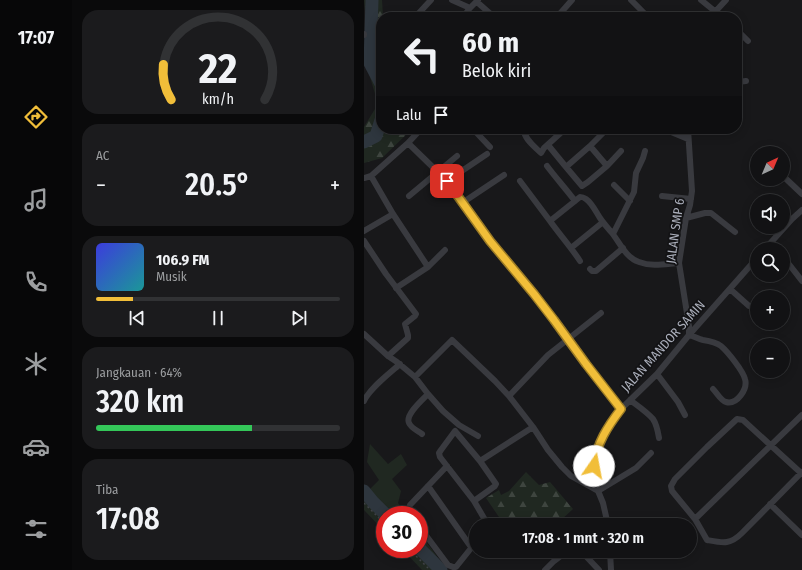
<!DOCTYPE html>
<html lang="id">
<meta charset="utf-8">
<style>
:root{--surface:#121214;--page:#1b1b1d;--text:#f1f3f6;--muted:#9c9ea0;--line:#313234;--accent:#f1be39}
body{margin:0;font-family:"Fira Sans Condensed",sans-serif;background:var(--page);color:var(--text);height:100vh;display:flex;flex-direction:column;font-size:15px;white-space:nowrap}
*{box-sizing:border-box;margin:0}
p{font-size:13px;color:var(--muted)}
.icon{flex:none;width:22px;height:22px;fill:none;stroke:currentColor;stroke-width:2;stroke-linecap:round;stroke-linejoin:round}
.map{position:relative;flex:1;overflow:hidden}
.drawer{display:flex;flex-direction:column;gap:10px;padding:10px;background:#0a0a0b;width:292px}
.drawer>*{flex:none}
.guide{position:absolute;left:12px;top:12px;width:366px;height:122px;border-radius:16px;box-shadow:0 2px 10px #0003,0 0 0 1px var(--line);background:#121214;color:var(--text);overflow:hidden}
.needle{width:26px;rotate:44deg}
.controls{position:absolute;left:386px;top:146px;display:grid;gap:8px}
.controls a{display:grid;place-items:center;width:40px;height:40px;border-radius:50%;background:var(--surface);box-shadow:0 2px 10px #0003,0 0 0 1px var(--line);font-size:20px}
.speed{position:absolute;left:12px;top:506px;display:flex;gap:8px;font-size:20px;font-weight:700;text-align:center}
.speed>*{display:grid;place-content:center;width:52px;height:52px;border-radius:50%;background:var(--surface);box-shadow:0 2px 10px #0003,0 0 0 1px var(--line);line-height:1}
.speed .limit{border:6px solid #d22;background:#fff;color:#111}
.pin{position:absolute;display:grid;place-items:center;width:34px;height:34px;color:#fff;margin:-17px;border-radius:8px;box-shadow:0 2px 6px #0006}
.me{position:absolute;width:44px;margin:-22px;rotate:12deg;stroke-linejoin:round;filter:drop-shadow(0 0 3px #0008)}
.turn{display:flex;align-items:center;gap:14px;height:84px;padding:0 20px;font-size:18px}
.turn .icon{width:52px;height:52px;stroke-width:2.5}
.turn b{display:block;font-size:28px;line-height:34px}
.then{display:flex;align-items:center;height:38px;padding:0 20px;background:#0003;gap:8px;font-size:15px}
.big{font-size:30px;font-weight:600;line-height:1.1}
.drawer .widget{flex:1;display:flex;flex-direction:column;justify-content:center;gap:6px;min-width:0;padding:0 14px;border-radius:16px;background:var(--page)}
.drawer .dial{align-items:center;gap:0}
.dial svg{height:104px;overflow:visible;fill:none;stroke:var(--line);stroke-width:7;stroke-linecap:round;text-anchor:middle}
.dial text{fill:var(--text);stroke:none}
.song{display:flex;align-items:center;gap:12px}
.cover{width:48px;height:48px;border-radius:6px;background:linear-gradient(135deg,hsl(240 70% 55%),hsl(180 70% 35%))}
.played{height:4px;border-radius:2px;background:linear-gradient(90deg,var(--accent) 15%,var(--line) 15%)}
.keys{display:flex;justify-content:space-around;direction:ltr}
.heat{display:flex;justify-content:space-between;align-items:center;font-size:22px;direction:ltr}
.charge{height:6px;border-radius:3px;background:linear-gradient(90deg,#34c759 64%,var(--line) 0)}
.trip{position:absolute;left:105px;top:518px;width:228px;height:40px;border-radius:20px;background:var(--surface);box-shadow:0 2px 10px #0003,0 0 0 1px var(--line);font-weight:600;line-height:40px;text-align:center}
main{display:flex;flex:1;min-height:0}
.menu{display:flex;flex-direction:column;width:72px;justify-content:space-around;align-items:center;background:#070708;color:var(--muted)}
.menu .icon{width:28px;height:28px}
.menu .on{color:var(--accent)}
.menu b{font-size:18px;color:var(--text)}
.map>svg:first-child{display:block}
.grass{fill:#202821}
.forest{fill:url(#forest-firs)}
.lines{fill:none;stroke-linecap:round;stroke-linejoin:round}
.river{stroke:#2e363e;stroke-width:13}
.path{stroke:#3f4146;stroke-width:1.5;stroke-dasharray:2 3;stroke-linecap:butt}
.minor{stroke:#393a3f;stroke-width:6}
.route-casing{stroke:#9d7c25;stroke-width:10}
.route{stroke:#f1be39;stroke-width:7}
.labels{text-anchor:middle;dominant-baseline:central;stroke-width:3.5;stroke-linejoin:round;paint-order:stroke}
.street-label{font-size:13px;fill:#aaaeba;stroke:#131315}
</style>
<main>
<nav class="menu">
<b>17:07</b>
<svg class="icon on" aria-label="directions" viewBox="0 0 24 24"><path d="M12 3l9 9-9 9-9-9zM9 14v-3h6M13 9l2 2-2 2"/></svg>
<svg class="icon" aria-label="music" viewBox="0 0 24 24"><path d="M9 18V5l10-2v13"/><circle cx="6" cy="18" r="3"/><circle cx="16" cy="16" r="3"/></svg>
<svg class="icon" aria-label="phone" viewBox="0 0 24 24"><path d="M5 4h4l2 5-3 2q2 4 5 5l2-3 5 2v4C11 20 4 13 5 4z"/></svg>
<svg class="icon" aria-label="climate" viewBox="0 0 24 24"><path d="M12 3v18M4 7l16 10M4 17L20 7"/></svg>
<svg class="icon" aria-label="car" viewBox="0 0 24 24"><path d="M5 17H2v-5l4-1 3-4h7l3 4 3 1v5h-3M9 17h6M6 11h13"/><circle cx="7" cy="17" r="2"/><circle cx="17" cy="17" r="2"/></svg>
<svg class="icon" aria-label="filters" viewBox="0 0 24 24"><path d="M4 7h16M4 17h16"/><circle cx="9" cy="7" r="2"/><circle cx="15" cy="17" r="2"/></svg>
</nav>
<section class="drawer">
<div class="widget dial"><svg viewBox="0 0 100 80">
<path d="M14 69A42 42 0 1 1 86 69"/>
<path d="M14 69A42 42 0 0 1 8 42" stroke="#f1be39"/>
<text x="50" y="56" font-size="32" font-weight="700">22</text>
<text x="50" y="72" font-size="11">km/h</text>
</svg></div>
<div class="widget"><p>AC</p>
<div class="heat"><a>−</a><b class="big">20.5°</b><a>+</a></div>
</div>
<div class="widget">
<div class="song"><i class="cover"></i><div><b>106.9 FM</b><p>Musik</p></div></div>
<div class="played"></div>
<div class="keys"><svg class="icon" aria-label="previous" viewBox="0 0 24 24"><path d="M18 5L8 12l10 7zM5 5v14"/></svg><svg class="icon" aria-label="pause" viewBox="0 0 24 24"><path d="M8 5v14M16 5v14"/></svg><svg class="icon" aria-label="next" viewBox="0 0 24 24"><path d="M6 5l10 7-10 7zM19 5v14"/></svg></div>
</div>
<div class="widget"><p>Jangkauan · 64%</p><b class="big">320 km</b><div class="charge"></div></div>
<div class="widget"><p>Tiba</p><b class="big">17:08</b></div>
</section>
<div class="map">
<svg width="438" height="570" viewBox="0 0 438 570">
<defs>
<pattern id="forest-firs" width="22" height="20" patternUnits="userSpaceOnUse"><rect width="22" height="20" fill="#202821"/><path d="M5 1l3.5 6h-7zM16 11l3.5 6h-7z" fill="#3e453f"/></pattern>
</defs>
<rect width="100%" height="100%" fill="#18181a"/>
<path class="grass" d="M6,444L24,464L37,454L43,465L28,479L37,491L34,503L43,515H21V532L0,510V486L4,491L15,480L3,462Z
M55,532L83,570H58L38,549H55Z"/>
<path class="forest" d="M0,0H18L19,17H17V48L15,61L17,62V129H48L18,158L0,163V127L14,104L4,70L3,31Z
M162,472L175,485L186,482L209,509L197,520L167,521L161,525H143L137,520L122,498L135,490L137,495L145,491Z"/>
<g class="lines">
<path class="river" d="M8,0L6,63L17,84
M0,142L12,136L17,120
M0,491L9,502L22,515
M55,548L77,570"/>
<path class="path" d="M0,503L21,524
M45,549L66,570"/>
<path class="minor" d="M88,0L106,8
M267,0L284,17
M337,0L358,17
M113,2L130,17
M351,12L362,0
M54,14L67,0
M99,17L106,8L114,0
M193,17L208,0
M373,30L384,41
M0,34V35
M373,82L382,81
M109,129L126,147
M160,129C159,138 171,147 177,153L180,148L201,129
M300,129L324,139
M324,129L328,191L326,205L322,218L315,263L325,326V335
M44,143L83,181L126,241L170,294L190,320L222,364L257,409
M184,145L202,167
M226,146L243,166L224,182L218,186L202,167Z
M226,146L243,129
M183,166C192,178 202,189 211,201
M243,166L257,151
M7,176L29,214L64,267
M419,176L438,194
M0,178L7,176L44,143L57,129
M83,181L123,154
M156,181L186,221L216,197C219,197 219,197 222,199C228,203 232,212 236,218C240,224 244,228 248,233C256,243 262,258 275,262C288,267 301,264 315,263
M250,185L266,201
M45,196L93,156
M298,196L327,199
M98,203L140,175
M322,218L341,213H347L371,232
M186,221C196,235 207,247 216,261
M0,231L29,214
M249,234L270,192L272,173L279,158L281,151
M0,241L22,274L52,314L51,316L41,324L44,335V338L24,356
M207,248L239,222
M401,249L428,219L438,210
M419,258L424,263L438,281
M226,269L228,271H232L259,248
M32,288L64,267L81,250
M366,289L385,306H393
M0,334L24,356L33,362L51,377L64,394L79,411L95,425L114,436
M325,335C330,336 334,339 339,340C346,341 352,342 357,346C364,352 379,371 381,379C384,389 373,405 362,402C357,401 353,393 349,389
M293,374L314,402L321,415
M51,377L88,340L131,381L145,396L169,427L184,450L198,467L207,476L234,491L272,468L287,453
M145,396L184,355L237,313
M266,400C274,406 283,412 289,419C293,425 294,432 295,438
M0,401C6,388 25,374 36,364
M58,434C54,431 47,428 45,423C41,415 58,400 64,394
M116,461L169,427
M438,472L437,473L378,533C366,545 359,543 343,540L331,519L308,491L307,486L311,479L343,447L373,419L379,420L437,473L438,474
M64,486L107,547
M110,501L131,486L132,484L116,461L91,431L77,450L75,453L76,457L110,501L124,525
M406,504L438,535
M47,515L45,510L46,505L83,466
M331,519L438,415
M244,525L239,503L232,486L230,475L231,456L236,441L243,429L257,409L293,374L325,335L393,258
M55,526L84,565L89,567H92L112,542
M217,551L235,570
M246,551L247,570
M181,570L190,561L203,551"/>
</g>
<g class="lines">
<g class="route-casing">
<path id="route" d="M83,181L126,241L170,294L190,320L222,364L257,409C244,426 232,444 230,466"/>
</g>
<use href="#route" class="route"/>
</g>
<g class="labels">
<g class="street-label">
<text transform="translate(311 231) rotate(-82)">JALAN SMP 6</text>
<text transform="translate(299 346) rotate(-48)">JALAN MANDOR SAMIN</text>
</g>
</g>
</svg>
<div class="controls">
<a><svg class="needle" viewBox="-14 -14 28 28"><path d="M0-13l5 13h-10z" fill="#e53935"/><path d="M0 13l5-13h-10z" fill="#9c9ea0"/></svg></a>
<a><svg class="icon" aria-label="sound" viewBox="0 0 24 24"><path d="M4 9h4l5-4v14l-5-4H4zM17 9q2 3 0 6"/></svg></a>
<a><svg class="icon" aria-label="search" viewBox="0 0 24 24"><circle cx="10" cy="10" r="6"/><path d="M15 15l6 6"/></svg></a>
<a>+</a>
<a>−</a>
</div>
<div class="speed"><div class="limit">30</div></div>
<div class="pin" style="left:83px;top:181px;background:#d93025"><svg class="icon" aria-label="arrive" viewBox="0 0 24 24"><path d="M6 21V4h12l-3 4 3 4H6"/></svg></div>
<svg class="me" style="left:230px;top:466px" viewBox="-20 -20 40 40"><circle r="19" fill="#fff"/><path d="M0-13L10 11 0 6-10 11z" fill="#f1be39"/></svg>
<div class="trip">17:08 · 1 mnt · 320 m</div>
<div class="guide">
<div class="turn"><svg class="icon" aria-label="left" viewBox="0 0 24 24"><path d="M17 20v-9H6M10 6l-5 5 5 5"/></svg><div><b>60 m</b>Belok kiri</div></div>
<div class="then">Lalu<svg class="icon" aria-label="arrive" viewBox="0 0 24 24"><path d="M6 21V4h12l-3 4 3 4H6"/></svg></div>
</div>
</div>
</main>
